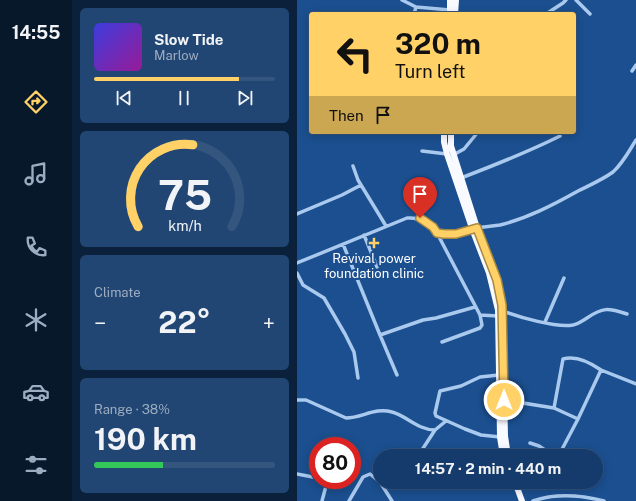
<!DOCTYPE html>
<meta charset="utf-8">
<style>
:root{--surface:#143b6b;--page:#214673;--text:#f1f3f6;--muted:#9dadc1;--line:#33557e;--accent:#ffd166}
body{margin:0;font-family:"Public Sans",sans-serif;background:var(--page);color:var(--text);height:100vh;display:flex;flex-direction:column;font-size:15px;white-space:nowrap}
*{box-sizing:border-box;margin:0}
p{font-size:13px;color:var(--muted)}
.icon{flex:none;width:22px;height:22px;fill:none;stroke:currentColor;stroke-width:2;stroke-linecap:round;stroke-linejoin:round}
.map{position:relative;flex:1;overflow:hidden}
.drawer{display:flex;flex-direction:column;gap:8px;padding:8px;background:#0b203b;width:225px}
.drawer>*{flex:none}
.banner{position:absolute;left:12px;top:12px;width:267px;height:122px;border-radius:4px;box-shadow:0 2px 10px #0003,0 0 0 1px var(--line);background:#ffd166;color:#111;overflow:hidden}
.speed{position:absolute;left:12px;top:437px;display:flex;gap:8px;font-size:20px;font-weight:700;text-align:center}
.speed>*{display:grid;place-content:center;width:52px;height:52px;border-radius:50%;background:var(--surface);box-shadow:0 2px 10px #0003,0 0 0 1px var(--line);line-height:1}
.speed .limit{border:6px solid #d22;background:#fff;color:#111}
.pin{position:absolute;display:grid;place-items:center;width:34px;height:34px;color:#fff;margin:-41px -17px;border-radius:50% 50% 50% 0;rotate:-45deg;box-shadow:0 0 4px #0007}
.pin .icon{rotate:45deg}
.me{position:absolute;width:44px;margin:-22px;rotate:0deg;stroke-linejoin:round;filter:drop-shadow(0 0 3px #0008)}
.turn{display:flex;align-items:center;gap:14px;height:84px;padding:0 20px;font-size:18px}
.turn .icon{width:52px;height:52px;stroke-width:2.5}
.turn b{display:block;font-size:28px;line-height:34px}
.then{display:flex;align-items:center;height:38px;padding:0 20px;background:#0003;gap:8px;font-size:15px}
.big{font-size:30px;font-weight:700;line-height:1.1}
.drawer .widget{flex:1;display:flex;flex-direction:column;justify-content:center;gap:6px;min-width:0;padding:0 14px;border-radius:6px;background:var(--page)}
.drawer .dial{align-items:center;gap:0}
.dial svg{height:104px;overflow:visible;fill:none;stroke:var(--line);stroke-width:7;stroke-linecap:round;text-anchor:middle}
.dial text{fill:var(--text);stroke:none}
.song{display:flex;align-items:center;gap:12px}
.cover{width:48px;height:48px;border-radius:6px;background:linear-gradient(135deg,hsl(240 70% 55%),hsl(300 70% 35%))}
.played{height:4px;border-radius:2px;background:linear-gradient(90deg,var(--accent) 80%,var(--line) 80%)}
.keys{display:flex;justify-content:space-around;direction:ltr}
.heat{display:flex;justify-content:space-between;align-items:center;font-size:22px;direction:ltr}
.charge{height:6px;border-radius:3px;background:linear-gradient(90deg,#34c759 38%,var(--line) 0)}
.trip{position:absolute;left:76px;top:449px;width:230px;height:40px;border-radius:20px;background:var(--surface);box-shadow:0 2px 10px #0003,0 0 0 1px var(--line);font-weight:700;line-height:40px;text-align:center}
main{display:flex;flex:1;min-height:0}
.dock{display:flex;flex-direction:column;width:72px;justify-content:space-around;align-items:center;background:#08182b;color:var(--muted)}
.dock .icon{width:28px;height:28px}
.dock .on{color:var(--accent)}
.dock b{font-size:18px;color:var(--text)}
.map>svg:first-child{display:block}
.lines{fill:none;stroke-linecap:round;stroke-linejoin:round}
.minor{stroke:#a9c9ee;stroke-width:3.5}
.trunk{stroke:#f8faff;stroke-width:6}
.route-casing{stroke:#a68842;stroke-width:10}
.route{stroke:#ffd166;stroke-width:7}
.poi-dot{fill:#ffd166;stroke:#1b4f8f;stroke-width:1.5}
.labels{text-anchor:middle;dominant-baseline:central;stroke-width:4;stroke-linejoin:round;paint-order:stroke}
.poi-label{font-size:13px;fill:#fff;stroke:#1b4f8f}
</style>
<main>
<nav class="dock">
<b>14:55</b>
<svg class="icon on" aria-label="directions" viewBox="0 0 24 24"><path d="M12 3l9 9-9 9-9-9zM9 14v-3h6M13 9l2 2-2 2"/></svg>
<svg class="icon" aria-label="music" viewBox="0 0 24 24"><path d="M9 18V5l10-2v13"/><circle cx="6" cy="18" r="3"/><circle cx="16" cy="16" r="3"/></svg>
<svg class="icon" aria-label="phone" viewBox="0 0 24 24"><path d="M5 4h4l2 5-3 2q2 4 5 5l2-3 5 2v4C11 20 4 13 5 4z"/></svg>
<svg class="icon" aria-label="climate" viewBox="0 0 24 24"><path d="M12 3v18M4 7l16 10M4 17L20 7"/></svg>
<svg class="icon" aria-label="car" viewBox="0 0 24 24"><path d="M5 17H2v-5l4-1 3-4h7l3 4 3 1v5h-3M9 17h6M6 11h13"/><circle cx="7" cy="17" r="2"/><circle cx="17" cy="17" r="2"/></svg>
<svg class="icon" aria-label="filters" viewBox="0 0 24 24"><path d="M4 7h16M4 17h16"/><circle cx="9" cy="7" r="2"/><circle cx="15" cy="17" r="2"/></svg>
</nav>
<section class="drawer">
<div class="widget">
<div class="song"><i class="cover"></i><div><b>Slow Tide</b><p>Marlow</p></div></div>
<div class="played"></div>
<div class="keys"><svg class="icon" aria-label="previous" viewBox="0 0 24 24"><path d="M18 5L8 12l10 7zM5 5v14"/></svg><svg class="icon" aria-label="pause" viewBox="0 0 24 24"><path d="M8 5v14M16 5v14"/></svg><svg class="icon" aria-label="next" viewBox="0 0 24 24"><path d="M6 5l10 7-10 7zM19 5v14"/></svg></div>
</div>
<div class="widget dial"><svg viewBox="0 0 100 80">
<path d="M14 69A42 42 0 1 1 86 69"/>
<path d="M14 69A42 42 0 0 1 56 6" stroke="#ffd166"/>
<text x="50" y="56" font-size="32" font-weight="700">75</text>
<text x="50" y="72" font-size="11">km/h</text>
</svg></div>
<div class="widget"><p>Climate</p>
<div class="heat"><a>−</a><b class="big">22°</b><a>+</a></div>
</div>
<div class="widget"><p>Range · 38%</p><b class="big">190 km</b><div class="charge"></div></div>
</section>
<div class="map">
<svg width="339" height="501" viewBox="0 0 339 501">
<rect width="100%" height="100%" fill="#1b4f8f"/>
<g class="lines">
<path class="minor" d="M105,0L119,7L153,10
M279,0L293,14
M117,14L119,7
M249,14L266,3L269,0
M335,71L339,65
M125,151L150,154
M156,155L167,149L181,132
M56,166L61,180L89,226
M164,178C198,165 231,152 263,136
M0,214L45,195L64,185
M140,233L182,313L183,315L201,316
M67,235L80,267
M46,244L83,335L126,320L139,318L178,307
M0,263L110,218C123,217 132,222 140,233C159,237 162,231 179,228C187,227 195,226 203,225C231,218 256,205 281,191C293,185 305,180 316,172C326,163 332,151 339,140
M0,273L6,285L27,298L48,334L57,352L61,378
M206,311C222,317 259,328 276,325C281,324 285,321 290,318C306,307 311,308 330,314
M248,322L267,278
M83,335L100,375
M145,342L183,328L185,325L183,315
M202,375L183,377L164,386L143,391L138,413L139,416L168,429L184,435L203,437
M0,400H9L49,418C65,418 78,407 95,412C110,416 121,430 138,430L149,421
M207,400L257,408L281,419L304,370L339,384
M257,408L266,359C279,355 294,363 304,370
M233,443L242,446L257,456L262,455L281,419
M121,456L138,430
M0,474L21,478
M83,482L95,501
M25,501L29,486L25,480
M52,501L66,477L73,474L83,482
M236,501C259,493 283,495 307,501"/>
<path class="trunk" d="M153,14V0
M158,14L159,0
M147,132V142L150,154L177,234L192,273L201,310L203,437L206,456
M154,132V146L180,228L200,281L205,305L208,436L211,456
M218,482L225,501"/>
</g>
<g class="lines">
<g class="route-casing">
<path id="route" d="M123,218L136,227L140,233L147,234H159L180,228L200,280L205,305L207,400"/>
</g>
<use href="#route" class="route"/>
</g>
<path class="poi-dot" d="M75 237h4v4h4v4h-4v4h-4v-4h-4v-4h4z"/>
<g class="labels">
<g class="poi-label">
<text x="77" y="258">Revival power<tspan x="77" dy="15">foundation clinic</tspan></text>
</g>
</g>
</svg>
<div class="speed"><div class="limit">80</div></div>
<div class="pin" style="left:123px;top:218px;background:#d93025"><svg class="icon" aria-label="arrive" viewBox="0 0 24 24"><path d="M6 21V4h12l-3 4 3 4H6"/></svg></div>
<svg class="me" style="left:207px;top:400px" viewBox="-20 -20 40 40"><circle r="17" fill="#ffd166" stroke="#fff" stroke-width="3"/><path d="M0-11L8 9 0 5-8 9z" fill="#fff"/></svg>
<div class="trip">14:57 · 2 min · 440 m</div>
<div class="banner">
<div class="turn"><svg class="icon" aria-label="left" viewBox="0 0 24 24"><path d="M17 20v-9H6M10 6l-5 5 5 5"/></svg><div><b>320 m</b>Turn left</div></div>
<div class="then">Then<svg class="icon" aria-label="arrive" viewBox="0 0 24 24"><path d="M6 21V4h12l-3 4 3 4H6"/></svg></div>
</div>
</div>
</main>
